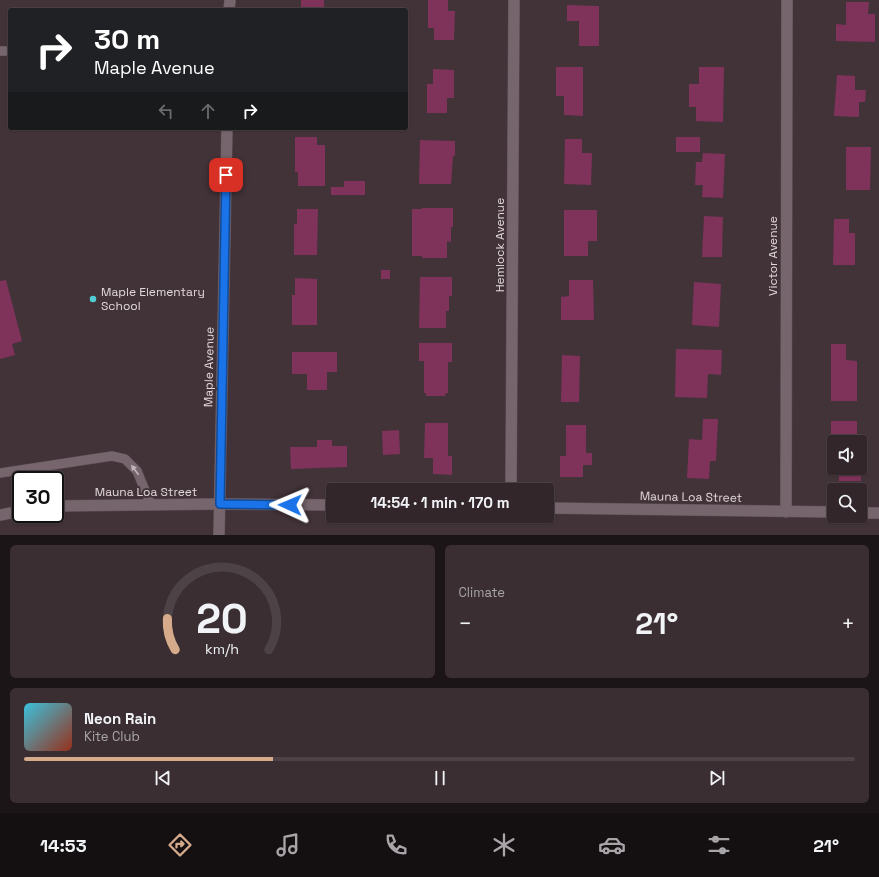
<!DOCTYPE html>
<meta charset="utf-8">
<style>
:root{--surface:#32262b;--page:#3a2e33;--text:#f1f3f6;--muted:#a8a5a9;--line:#4d4347;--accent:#d6ab8b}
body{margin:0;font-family:"Space Grotesk",sans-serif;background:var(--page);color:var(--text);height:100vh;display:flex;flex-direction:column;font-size:15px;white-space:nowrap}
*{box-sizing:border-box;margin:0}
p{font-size:13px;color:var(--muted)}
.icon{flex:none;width:22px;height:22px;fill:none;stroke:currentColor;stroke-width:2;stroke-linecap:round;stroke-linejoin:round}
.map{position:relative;height:535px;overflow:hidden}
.drawer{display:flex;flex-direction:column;gap:10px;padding:10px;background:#1c1518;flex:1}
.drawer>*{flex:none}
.banner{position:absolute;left:8px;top:8px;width:400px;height:122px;border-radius:4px;box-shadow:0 1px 3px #0004,0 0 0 1px var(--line);background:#202124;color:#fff;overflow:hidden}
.controls{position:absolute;left:827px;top:435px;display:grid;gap:8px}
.controls a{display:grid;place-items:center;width:40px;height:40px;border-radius:4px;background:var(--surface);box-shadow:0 1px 3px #0004,0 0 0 1px var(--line);font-size:20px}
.speed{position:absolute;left:12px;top:471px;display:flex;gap:8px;font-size:20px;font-weight:700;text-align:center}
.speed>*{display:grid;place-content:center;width:52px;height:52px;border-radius:50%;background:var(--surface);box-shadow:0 1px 3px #0004,0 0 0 1px var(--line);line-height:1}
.speed .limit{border:2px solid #111;border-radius:6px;background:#fff;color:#111}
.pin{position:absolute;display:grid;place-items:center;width:34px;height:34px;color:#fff;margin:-17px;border-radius:8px;box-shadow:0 2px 6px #0006}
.me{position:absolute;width:44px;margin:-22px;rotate:271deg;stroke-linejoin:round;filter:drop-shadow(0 0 3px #0008)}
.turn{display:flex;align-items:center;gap:14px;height:84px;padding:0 20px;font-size:18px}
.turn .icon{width:52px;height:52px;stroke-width:2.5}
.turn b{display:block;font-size:28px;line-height:34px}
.lanes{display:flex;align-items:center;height:38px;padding:0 20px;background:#0003;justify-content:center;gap:20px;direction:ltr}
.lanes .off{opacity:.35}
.big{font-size:30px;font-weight:700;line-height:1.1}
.drawer .card{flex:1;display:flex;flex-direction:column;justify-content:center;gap:6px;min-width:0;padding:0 14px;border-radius:6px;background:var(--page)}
.drawer .dial{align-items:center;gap:0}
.dial svg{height:104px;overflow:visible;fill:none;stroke:var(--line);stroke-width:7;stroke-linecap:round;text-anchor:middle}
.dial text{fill:var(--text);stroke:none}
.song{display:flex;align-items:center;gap:12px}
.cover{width:48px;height:48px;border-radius:6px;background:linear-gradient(135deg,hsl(190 70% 55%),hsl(10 70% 35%))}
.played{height:4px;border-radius:2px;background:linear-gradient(90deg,var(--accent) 30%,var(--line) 30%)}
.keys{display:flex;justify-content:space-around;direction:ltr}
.heat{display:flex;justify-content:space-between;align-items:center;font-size:22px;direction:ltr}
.drawer .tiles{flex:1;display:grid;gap:10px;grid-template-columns:1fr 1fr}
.card:last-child{grid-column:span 2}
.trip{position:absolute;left:326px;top:483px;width:228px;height:40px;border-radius:4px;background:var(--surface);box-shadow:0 1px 3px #0004,0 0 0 1px var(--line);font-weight:700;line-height:40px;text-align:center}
.tab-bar{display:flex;height:64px;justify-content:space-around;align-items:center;background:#140f11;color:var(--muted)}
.tab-bar .icon{width:28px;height:28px}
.tab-bar .current{color:var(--accent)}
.tab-bar b{font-size:18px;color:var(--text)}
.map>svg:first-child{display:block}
.building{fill:#7f325a}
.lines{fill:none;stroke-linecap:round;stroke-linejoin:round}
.service-casing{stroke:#5c5055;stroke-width:10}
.minor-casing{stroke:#5c5055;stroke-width:12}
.tertiary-casing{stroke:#5c5055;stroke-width:12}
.service{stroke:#76656c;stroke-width:9}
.minor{stroke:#76656c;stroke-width:11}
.tertiary{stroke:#76656c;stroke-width:11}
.oneway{fill:#c1b5ba}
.route-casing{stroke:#114b97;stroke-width:10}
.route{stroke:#1a73e8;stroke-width:7}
.poi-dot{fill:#51ccd4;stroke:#423339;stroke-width:1.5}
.labels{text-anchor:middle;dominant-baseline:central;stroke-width:4;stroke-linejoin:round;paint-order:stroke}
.street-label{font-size:12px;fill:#e1d7db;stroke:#423339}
.poi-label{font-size:12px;fill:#e1d7db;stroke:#423339;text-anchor:start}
</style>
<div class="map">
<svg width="879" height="535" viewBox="0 0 879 535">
<rect width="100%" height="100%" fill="#423339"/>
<path class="building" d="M301,0H324V10H301Z
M428,0H448V11H455L454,40H434V28H428Z
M846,2H869L868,14H875V42L836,41V24L846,25Z
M567,5L599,6V46H579V21H567Z
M556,67H583V116L564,115V96H556Z
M699,67H724L723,122L696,121V107H689V84H699Z
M433,69L454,70V98H447V113H427V84H433Z
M837,75L855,76V90H866L865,102H859V117L834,116Z
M295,137H317V145H325V186H298V172H295Z
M676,137H700V152H676Z
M565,139H582V153H592L591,185L564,184Z
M420,140L455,141V156H453L451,184H419Z
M846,147H871L870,190H846Z
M703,153L725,154L723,198L702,197L703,185H695L696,162H702Z
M344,181H365V195H331V187H344Z
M422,208H453V227H451V242L447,241V258H422V256H412V209H422Z
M297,209H318L317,255H294V224H297Z
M564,210H597V241H588V256H564Z
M704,216L723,217L722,257H702Z
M834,219H849V233H855V265H833Z
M381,270H390V279H381Z
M420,277H452V296H449V311H446V328H419Z
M295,278L317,279V325H292V295H295Z
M6,280L22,341L12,344L15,355L0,359V281Z
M569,280H593L594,320H561V297L569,296Z
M694,282L721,284L719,327L692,325Z
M419,343H452V362H448V393H446L445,396H426V393H424V361H419Z
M831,344H846V360L857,361V401H831Z
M676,349L722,350L721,375L708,374L707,398L675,397Z
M292,352H337V372H327V390H307V374H292Z
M562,355L580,356L579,402H561Z
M703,419H718L716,461H710L709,479L687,478L689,439L702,440Z
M831,421H857V442H834V459H831Z
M425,423H448V456H452V475L433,474V458H424Z
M566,425H586V453H592V465H583V477H560V456H566Z
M399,430L400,454L383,455L382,431Z
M317,440H332V446H347V467L291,469L290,447H317Z
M839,468H861V481H839Z"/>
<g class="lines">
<g class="service-casing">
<path id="service" d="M0,51H10
M0,473L112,456L125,459L137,471L151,505"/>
</g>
<g class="minor-casing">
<path id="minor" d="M511,490L514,0
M55,506L219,504L333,505
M547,508L834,512
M786,512L787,0
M860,513H879
M0,515L21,511"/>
</g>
<g class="tertiary-casing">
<path id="tertiary" d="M229,10L230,0
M219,535L227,128"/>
</g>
<use href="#service" class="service"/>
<use href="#minor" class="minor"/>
<use href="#tertiary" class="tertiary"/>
</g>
<defs><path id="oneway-solid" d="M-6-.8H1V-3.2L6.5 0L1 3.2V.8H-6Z"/></defs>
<use class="oneway" href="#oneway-solid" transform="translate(135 470) rotate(-127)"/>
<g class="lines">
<g class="route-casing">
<path id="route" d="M226,175L220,504L290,505"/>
</g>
<use href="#route" class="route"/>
</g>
<circle class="poi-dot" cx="93" cy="299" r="4"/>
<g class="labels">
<g class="street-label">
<text transform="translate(500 245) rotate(-90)">Hemlock Avenue</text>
<text transform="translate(773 256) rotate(-90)">Victor Avenue</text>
<text transform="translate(209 367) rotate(-89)">Maple Avenue</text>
<text x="146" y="492">Mauna Loa Street</text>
<text transform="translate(691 497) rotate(1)">Mauna Loa Street</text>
</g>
<g class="poi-label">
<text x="101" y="292">Maple Elementary<tspan x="101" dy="14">School</tspan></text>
</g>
</g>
</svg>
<div class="controls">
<a><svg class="icon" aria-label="sound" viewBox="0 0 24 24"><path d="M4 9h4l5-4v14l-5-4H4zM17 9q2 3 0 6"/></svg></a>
<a><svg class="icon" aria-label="search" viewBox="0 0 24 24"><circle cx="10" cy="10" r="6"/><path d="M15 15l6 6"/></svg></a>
</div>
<div class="speed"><div class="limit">30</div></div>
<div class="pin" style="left:226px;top:175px;background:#d93025"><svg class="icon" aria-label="arrive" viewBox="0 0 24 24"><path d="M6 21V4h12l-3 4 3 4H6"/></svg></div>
<svg class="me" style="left:290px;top:505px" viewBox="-20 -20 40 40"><path d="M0-17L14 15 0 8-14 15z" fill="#1a73e8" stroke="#fff" stroke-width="4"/></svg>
<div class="trip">14:54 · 1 min · 170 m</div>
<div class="banner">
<div class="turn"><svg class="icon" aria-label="right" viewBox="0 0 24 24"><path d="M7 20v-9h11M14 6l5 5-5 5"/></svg><div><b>30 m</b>Maple Avenue</div></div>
<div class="lanes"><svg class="icon off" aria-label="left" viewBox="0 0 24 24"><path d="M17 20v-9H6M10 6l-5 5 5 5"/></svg><svg class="icon off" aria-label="ahead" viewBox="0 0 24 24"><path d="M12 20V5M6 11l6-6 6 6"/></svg><svg class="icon" aria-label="right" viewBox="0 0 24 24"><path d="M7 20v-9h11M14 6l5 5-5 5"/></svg></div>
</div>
</div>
<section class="drawer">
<div class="tiles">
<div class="card dial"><svg viewBox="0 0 100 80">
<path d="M14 69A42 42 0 1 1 86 69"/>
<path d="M14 69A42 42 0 0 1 8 45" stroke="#d6ab8b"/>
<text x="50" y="56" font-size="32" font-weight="700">20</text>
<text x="50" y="72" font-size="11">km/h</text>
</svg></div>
<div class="card"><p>Climate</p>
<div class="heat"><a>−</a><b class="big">21°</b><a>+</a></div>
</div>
<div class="card">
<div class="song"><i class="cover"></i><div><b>Neon Rain</b><p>Kite Club</p></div></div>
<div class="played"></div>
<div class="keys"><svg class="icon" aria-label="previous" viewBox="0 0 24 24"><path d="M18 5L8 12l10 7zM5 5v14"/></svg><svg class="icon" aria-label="pause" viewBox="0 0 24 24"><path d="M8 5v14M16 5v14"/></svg><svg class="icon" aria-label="next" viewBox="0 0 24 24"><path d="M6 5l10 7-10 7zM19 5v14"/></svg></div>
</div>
</div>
</section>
<nav class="tab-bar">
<b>14:53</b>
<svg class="icon current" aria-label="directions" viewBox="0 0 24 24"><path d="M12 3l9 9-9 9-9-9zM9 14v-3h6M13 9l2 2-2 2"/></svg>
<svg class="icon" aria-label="music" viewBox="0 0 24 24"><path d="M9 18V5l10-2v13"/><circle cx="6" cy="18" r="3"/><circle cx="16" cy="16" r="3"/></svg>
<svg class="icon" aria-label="phone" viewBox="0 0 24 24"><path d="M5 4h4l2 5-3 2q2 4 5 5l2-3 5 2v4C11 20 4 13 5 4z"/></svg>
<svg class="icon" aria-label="climate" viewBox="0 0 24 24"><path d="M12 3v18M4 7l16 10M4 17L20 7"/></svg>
<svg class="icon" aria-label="car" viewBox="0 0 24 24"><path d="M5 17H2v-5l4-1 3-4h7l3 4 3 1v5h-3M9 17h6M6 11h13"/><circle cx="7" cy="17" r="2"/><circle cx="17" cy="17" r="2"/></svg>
<svg class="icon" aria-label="filters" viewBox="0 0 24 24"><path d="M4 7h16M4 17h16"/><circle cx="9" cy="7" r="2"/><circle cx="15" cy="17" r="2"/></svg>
<b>21°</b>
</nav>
